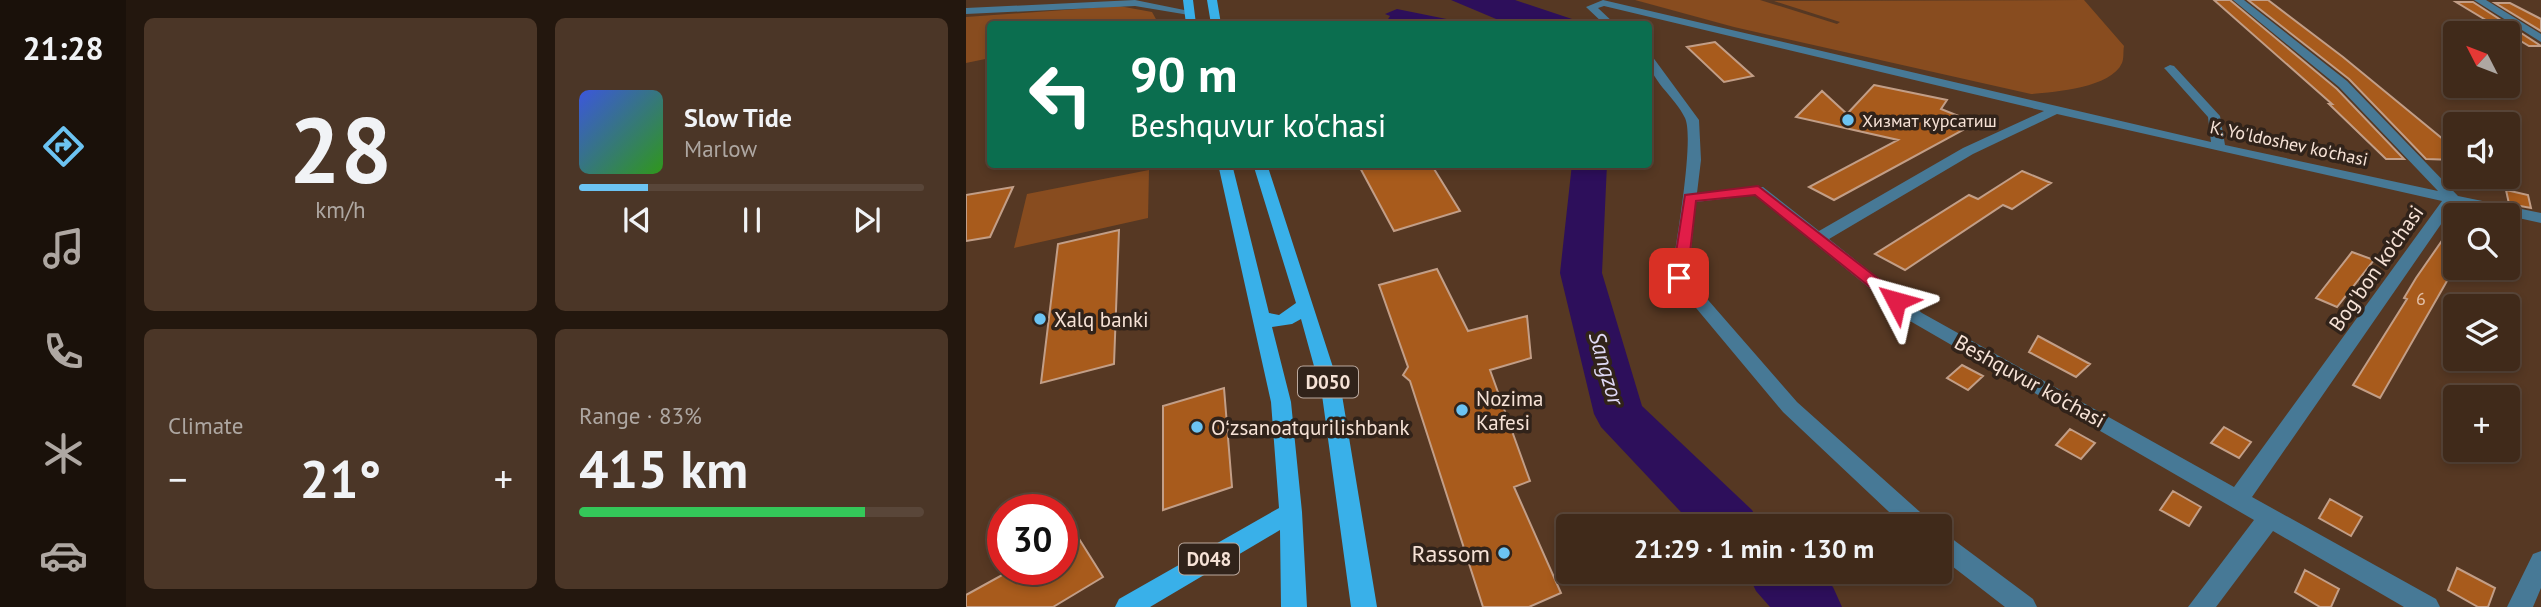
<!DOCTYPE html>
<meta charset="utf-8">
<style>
:root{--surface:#402a1a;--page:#4b3627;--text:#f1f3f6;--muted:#aea7a2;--line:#594639;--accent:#6cc3f2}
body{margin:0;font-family:"PT Sans",sans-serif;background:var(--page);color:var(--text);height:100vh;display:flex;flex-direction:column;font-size:26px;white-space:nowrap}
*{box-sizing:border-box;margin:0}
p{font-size:23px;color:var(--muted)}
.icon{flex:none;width:38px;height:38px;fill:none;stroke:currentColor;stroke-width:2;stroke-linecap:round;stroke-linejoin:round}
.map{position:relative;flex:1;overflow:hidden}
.sheet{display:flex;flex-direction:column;gap:18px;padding:18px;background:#23170e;width:840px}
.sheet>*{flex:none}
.banner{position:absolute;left:21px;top:21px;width:665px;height:147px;border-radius:7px;box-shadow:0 4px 10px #0003,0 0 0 2px var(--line);background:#0b6e4f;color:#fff;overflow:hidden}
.needle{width:46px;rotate:312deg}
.buttons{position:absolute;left:1477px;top:21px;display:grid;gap:14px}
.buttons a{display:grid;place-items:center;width:77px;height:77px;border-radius:7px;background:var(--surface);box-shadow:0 4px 10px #0003,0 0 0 2px var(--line);font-size:35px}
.speed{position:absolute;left:21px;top:494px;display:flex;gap:14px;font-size:35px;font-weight:700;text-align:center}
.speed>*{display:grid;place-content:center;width:91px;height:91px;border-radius:50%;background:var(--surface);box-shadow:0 4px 10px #0003,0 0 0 2px var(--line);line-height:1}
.speed .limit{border:10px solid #d22;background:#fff;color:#111}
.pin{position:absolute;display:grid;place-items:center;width:60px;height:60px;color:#fff;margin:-30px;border-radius:14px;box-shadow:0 4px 10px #0006}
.me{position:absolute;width:77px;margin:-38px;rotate:309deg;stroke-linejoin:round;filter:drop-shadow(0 0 5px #0008)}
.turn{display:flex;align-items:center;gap:24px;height:147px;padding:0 28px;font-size:32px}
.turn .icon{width:91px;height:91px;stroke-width:2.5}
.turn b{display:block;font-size:49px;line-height:60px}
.big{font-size:52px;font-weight:800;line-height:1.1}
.sheet .card{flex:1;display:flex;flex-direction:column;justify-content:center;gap:10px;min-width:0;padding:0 24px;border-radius:10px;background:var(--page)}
.sheet .dial{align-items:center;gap:0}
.dial b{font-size:91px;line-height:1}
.song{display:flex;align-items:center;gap:21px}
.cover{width:84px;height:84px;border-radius:10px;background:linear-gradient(135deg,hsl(230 70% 55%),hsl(110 70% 35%))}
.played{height:7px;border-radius:4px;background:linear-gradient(90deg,var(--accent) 20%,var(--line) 20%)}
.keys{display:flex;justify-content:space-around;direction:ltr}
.heat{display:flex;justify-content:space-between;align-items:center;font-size:38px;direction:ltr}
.charge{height:10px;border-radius:5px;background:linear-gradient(90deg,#34c759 83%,var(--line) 0)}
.sheet .tiles{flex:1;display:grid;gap:18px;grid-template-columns:repeat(2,1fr)}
.trip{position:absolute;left:590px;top:514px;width:396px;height:70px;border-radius:7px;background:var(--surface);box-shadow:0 4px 10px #0003,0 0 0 2px var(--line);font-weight:800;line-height:70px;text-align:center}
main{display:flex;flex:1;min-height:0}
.tab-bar{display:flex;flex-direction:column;width:126px;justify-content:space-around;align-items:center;background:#1a110a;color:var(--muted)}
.tab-bar .icon{width:49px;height:49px}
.tab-bar .selected{color:var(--accent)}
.tab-bar b{font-size:32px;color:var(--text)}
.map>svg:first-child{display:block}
.green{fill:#884c1f}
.water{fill:#2d0f5b}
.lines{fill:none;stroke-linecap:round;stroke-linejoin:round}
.river{fill:#2d0f5b;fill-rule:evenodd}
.building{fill:#a85b1c;stroke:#c29e87;stroke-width:2}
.street{fill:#477996;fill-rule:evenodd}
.primary{fill:#39b0e9;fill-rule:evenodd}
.route{fill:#e11d48;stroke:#92132f;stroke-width:2}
.poi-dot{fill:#6cc3f2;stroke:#31231a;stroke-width:2.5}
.labels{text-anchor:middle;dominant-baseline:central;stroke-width:7;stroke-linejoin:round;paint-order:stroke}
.far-poi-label{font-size:18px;fill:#f6e2d6;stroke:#31231a;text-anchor:start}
.far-street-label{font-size:18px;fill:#f6e2d6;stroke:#31231a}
.number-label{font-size:18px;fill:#e2c0a8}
.shield{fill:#31231a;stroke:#bba99e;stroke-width:2}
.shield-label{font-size:19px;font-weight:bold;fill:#f6e2d6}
.street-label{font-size:21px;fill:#f6e2d6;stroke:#31231a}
.poi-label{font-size:21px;fill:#f6e2d6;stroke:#31231a;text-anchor:start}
.water-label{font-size:23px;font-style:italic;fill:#dfd9f5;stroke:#31231a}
.near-poi-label{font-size:24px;fill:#f6e2d6;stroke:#31231a;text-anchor:end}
</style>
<main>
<nav class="tab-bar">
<b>21:28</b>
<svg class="icon selected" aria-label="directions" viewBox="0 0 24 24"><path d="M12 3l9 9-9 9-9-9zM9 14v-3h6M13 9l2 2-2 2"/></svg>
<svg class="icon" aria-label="music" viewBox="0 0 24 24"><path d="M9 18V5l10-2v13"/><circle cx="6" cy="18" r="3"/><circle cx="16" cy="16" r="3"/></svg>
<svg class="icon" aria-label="phone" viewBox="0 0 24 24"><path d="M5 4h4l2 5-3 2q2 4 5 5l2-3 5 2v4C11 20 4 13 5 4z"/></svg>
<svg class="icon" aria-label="climate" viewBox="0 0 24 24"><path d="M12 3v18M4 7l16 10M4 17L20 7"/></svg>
<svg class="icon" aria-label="car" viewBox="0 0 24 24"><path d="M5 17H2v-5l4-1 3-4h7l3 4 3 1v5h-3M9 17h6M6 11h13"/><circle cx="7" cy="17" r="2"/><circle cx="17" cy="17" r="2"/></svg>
</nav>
<section class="sheet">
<div class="tiles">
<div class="card dial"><b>28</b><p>km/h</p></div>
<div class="card">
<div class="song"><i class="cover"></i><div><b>Slow Tide</b><p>Marlow</p></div></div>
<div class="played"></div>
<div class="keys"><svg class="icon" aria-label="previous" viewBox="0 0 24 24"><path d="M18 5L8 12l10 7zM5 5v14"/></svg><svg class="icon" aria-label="pause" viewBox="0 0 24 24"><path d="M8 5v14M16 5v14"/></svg><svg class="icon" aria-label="next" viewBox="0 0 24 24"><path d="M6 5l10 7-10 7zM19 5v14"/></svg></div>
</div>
<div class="card"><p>Climate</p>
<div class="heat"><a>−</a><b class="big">21°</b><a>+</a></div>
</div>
<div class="card"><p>Range · 83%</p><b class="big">415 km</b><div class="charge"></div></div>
</div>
</section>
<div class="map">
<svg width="1575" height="607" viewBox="0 0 1575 607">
<rect width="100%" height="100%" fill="#563823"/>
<path class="green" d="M669,0H794L871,24L874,22L808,1L1118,0L1158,46C1157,51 1158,59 1156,63C1145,88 1088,92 1065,94L768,27Z
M153,6L186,12L191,21L176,24H24V58L0,63V17Z
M183,170L182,218L48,248L61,194Z"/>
<path class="water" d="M485,0H549L621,24H542Z
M431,9L505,24H419L424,16L419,14Z"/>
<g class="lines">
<path class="river" d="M606,164H641L636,273L676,406L786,510L795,527H729L635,427L628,414L594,273Z
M781,572H852L867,587L876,607H804L790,591Z"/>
</g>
<path class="building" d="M1248,0H1264L1371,89L1438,159H1420L1363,104H1366Z
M1282,0H1302L1377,57L1489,149V160L1460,159L1383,79Z
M1490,2H1507L1575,46H1563Z
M1529,3H1544L1575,19V31Z
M749,42L787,76L758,82L721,47Z
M908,85L981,100L975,109L1010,123L868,200L843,187L932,140L830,117L856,91L881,114Z
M392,164H465L494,211L428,231Z
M1056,171L1085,183L1046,209L1037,205L939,270L909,254L1003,195L1012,199Z
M47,187L24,237L0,241V195Z
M1540,190L1562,195L1565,208L1543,204Z
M1489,222V267L1414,398L1387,385L1441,299L1438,298L1450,278Z
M153,230L148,364L75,383L92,244Z
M1386,252L1408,260L1371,307L1350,298Z
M471,269L502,331L561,316L565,358L524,370L564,481L548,487L595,593L563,607H517L444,381L437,375L442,367L413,285Z
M1072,336L1124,364L1110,377L1063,352Z
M996,365L1017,376L1002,390L981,378Z
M258,388L266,487L197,510V406Z
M1258,427L1285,442L1273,458L1245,443Z
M1104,429L1129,443L1115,459L1090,445Z
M1207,491L1235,507L1223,526L1194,510Z
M1364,499L1396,517L1385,536L1353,518Z
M110,534L137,577L87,607H0V595L47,569H96V541Z
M1491,568L1529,588L1522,607H1512L1482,590Z
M1339,570L1373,589L1365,607H1354L1329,592Z"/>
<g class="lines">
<path class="street" d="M169,0L228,12L223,15L169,6L0,14V8Z
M637,0L1245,142L1242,117L1200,70L1198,68L1204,65L1208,66L1254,116L1259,145L1472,191L1373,87L1267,0H1278L1381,81L1492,196L1575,213V223L1489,204L1286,497L1470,599L1474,607H1438L1307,531L1250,607H1222L1288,520L944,321L789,195L730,202L722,277L831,402L963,520L966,527H939L817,412L705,278C709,249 729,139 719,118C709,96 682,80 682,55L686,56L733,120L735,160L731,193L797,187L853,231L997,148L1078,111L638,6L632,8L649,24H638L620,7ZM1091,114L1476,201L1268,487L956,313L863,239L1007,154Z
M1508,0H1520L1575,34V42Z
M973,532L981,535L1067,599L1071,607H1039L973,556Z
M1575,551V588L1567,607H1541L1567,554Z"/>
<path class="primary" d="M217,0H227L230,24H220Z
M241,0H251L255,24H245Z
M252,164H266L303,313L313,315L330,303L287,164H301L376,395L411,607H385L356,395L335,319L326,324L306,327L325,402L336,512L341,607H315L314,530L184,607H149L153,599L313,508L305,402Z"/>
</g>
<path class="route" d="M792,186L936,297L938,301L936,304H925L789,195L730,201L721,278L713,283L708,282L706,278L719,195Z"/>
<g class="poi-dot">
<circle cx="882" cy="120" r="7"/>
<circle cx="74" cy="319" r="7"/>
<circle cx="496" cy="410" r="7"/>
<circle cx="231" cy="427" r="7"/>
<circle cx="538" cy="553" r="7"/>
</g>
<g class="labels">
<g class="far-poi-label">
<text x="896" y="120">Хизмат курсатиш</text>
</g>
<g class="far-street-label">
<text transform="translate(1323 143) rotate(12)">K. Yo'ldoshev ko'chasi</text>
</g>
<g class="number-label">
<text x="1455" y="298">6</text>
</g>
<g class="shield">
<rect x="332" y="366.5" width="60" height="31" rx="5"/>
<rect x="213" y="543.5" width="60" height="31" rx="5"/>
</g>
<g class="shield-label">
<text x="362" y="382">D050</text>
<text x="243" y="559">D048</text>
</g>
<g class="street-label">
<text transform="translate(1410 268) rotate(-55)">Bog'bon ko'chasi</text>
<text transform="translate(1064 381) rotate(29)">Beshquvur ko'chasi</text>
</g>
<g class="poi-label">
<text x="88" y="319">Xalq banki</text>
<text x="510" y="398">Nozima<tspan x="510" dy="24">Kafesi</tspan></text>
<text x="245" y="427">Oʻzsanoatqurilishbank</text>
</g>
<g class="water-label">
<text transform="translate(641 368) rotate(74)">Sangzor</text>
</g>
<g class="near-poi-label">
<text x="524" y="553">Rassom</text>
</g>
</g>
</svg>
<div class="buttons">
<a><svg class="needle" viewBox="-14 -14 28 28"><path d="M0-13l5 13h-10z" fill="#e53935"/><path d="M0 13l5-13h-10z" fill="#aea7a2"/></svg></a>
<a><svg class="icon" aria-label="sound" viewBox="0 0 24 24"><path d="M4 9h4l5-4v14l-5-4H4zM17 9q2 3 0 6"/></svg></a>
<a><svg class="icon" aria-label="search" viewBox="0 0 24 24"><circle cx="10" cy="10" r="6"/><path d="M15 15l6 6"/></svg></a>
<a><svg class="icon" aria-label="layers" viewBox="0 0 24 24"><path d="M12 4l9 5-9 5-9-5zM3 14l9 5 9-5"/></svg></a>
<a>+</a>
</div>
<div class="speed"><div class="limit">30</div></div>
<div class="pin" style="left:713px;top:278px;background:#d93025"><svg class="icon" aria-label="arrive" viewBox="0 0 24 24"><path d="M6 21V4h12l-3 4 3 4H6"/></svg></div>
<svg class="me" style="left:930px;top:301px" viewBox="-20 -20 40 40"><path d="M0-17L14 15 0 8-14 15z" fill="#e11d48" stroke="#fff" stroke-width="4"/></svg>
<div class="trip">21:29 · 1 min · 130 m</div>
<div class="banner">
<div class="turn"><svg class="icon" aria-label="left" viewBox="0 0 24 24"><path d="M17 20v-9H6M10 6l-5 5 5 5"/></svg><div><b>90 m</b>Beshquvur ko'chasi</div></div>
</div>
</div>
</main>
